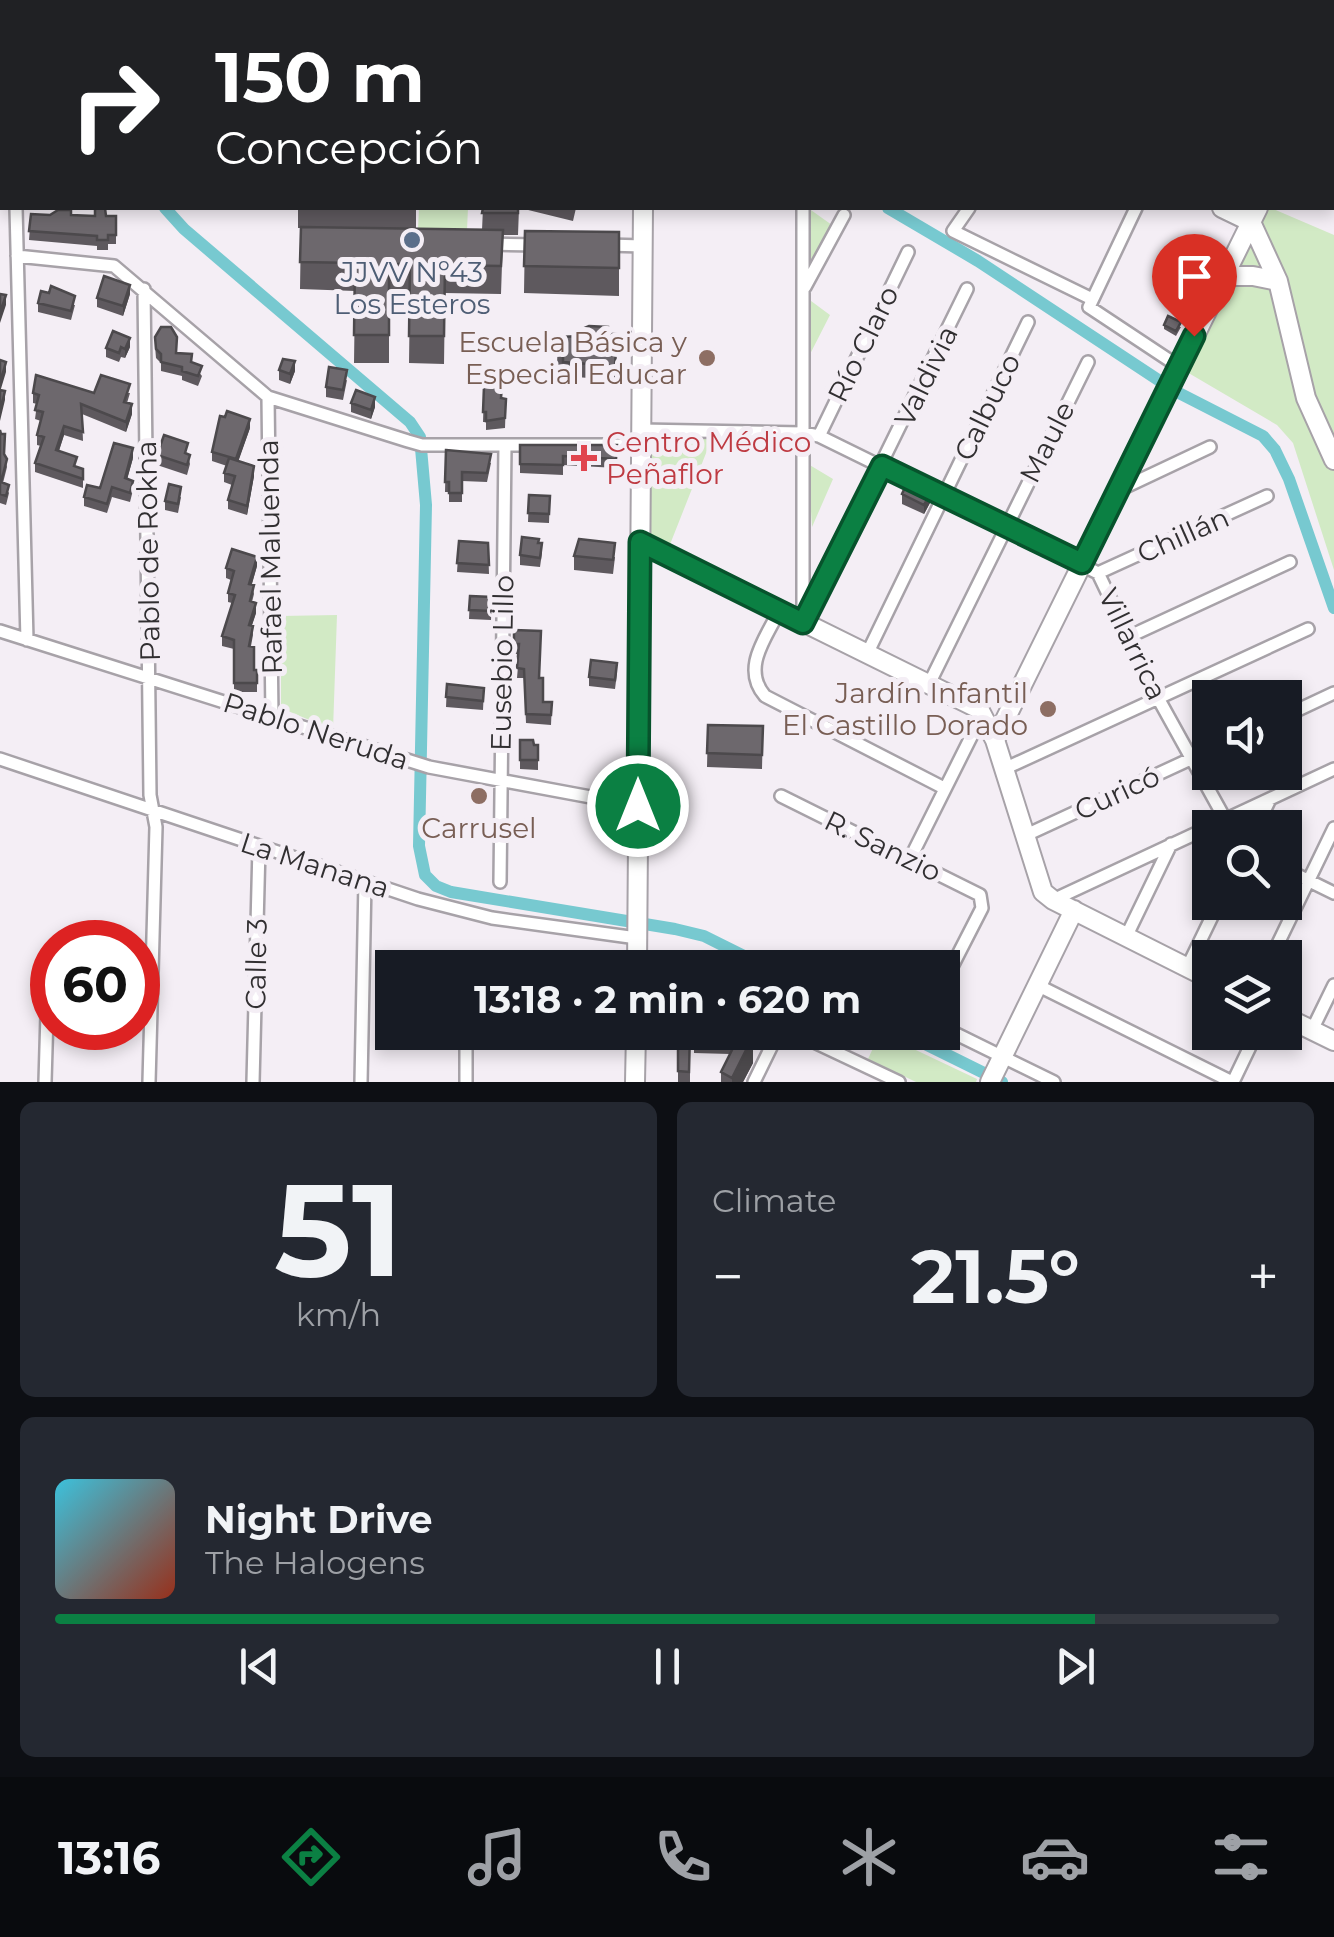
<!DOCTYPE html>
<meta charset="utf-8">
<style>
:root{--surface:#171b24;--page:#242831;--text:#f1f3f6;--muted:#9ea1a6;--line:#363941;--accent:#0b8043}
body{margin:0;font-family:Montserrat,sans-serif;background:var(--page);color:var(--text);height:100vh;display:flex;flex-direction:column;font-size:38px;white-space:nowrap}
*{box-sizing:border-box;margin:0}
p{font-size:32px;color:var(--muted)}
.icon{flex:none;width:55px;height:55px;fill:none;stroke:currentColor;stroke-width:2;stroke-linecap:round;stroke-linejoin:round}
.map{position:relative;height:1082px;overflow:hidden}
.details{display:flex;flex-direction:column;gap:20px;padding:20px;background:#0d0f14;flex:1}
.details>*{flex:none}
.hud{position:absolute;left:0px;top:0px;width:1335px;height:210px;box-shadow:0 5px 15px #0003;background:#202124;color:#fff;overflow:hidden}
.buttons{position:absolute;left:1192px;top:680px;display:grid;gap:20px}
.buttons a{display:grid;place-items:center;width:110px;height:110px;border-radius:0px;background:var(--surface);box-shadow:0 5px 15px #0003;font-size:50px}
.speed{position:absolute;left:30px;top:920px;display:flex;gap:20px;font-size:50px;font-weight:700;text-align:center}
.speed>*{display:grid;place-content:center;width:130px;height:130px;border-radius:50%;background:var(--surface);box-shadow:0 5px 15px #0003;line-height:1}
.speed .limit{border:15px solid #d22;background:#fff;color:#111}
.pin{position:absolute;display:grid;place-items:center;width:85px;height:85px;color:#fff;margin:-102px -42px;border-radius:50% 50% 50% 0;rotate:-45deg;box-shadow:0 0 10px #0007}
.pin .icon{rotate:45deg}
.me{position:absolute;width:110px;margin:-55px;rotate:0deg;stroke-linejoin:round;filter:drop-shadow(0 0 8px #0008)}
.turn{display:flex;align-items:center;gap:35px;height:210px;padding:0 50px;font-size:45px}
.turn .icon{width:130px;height:130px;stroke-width:2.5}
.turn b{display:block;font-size:70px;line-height:85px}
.big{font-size:75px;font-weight:700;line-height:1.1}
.details .widget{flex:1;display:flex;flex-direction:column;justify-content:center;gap:15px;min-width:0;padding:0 35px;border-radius:15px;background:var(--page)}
.details .dial{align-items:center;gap:0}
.dial b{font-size:130px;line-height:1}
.song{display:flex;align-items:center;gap:30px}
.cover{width:120px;height:120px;border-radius:15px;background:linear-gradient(135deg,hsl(190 70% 55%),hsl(10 70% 35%))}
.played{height:10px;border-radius:5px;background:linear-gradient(90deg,var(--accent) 85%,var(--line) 85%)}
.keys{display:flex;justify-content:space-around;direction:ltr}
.heat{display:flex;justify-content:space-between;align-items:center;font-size:55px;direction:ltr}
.details .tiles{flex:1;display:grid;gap:20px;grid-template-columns:1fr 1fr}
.widget:last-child{grid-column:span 2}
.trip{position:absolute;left:375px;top:950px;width:585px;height:100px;border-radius:0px;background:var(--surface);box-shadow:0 5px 15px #0003;font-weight:700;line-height:100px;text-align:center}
.dock{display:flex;height:160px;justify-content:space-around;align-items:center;background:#090b0e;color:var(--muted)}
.dock .icon{width:70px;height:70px}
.dock .current{color:var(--accent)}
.dock b{font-size:45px;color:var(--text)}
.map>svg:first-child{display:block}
.green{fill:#d2eac5}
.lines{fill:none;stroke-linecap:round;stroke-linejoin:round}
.canal{stroke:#77c9d0;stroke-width:12}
.street-casing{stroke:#a7a2a8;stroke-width:16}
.secondary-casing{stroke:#a7a2a8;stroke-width:22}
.primary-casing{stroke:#a7a2a8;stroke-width:22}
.street{stroke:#fff;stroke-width:11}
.secondary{stroke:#fff;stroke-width:18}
.primary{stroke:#fff;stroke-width:18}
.wall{fill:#5e595e}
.shaded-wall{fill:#4c494c}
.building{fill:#6d686d;stroke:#4c494c;stroke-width:2.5}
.route-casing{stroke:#07532c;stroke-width:25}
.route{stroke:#0b8043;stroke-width:18}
.service-dot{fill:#5c6f8a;stroke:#f4eef5;stroke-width:4}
.education-dot{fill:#8d6e63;stroke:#f4eef5;stroke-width:4}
.health-dot{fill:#e0444e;stroke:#f4eef5;stroke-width:4}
.labels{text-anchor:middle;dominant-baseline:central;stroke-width:10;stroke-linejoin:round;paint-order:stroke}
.service-label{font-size:28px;fill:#4e5e75;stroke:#f4eef5}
.education-label{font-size:28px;fill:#785e54;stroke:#f4eef5;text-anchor:end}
.street-label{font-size:28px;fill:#312f31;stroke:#f4eef5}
.health-label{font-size:28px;fill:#be3a42;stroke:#f4eef5;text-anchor:start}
</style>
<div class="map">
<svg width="1334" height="1082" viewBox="0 0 1334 1082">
<rect width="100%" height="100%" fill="#f4eef5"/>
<path class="green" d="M419,208H468L467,230L418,229Z
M808,208L832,225L808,271Z
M1271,208L1334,235V570L1293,443L1277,425L1180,368L1264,212Z
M807,298L830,315L806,362Z
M642,435L712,438L669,547L642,530Z
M808,464L833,479L812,527Z
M337,615L333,730L281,708V616Z
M880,1033L977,1079L976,1082H916L868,1059Z"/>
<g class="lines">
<path class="canal" d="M99,0L100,2
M536,0L541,2
M165,208L184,229L410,422L420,437L426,505L419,846L425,875L436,886L451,892L675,929L704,936L768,968
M888,208L978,261L1175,391L1263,436L1275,450L1289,479L1334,608
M901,1032L1002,1082"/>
<g class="street-casing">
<path id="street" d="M11,0V2
M798,2L800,0
M1074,2L1075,0
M1227,2L1228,0
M1332,164H1334
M16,208L27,640
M969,208L953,231L1092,299
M1136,208L1089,307L1178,366
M487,244L538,245
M607,245L643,246
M17,256L114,266L268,397L408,441L422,445H641
M805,287L844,215
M144,289L150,795L156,827L149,1082
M268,397L272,717
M641,430L803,433L819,436L1098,573L1158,698L1230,828
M819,436L908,252
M1121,489L1210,447
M1098,573L1267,496
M779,611C766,638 741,668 765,696L944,788
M803,623V208
M803,623L967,289
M0,631L429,767L639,806
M1128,637L1290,562
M867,654L1028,322
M929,684L1088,362
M1285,716L1334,693
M0,759L418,899L492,918L637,938
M1004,769L1308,629
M781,796L980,895L982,908L942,986
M1256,828L1270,799
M1024,836L1210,750
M910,859L983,713
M1285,869L1334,893
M500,882L505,445
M1053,900L1334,769
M1126,937L1171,844
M1271,958L1334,828
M1187,968L1219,902
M1037,985L1232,1082
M942,1027L1054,1082
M1312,1030L1334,985
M793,1032L899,1082
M45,1082L47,1014
M253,1082L259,847
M361,1082L365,881
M466,1082V1046
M754,1082L775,1039L784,1032
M1233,1082L1257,1032"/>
</g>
<g class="secondary-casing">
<path id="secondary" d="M859,0L863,2
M1332,46L1334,42
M1222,208L1251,222
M1251,222L1278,281L1306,398L1334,460
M1224,276H1253L1278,281
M641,542L979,709L995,740L1043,892L1053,900L1210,979
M995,740L1258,208
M1285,1017L1334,1041
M990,1082L1074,910"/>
</g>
<g class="primary-casing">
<path id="primary" d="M645,2V0
M637,968L643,208
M635,1082L636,1032"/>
</g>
<use href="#street" class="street"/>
<use href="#secondary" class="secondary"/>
<use href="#primary" class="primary"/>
</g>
<path class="wall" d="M298,208H416V229L482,230L483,208H519L518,235H503L501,294L445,293L444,364L409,363L410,291H389V363H354L355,291L300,289L301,228H298Z
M520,208H576L573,221Z
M31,214L116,216V244H108V250H97V246L29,240Z
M525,231L619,232V296L524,293Z
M130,294L123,316L97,307V298Z
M38,303L75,305L71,320L38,312Z
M1164,325L1181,327L1176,336L1164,329Z
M608,334H617L615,380L563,376V365H557L558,337L582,336Z
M155,346L177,353L191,362L202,376L198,386L182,380V376L161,371V363L156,358Z
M130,347L125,358L121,357L119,362L106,357V348Z
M279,370L295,371L290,384L279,380Z
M347,380L343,400L326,397V387Z
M484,386L502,398L506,399L505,428L486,430V422H483Z
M33,393H130L127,403L132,414L126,432L82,414L83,441L64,435L59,451L77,467L83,469V488L35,472V463L41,446L37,445V435L41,421L35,419L37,404L33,403Z
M351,403L375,407L371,419L351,412Z
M250,428L238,461L254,476L247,515L228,509V500L232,485L224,482V473L227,466L212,461V452Z
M0,430L7,467L3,483L9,493L6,505L0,503Z
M520,445H617L616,468L563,465V475L520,473Z
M446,450L491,463L487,482L462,481V502H449V492H445Z
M188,454L190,464L187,475L157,465V455Z
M133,458L127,479L133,490L130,502L112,497L107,513L84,506V497L100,488Z
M902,494L931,501L924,514L902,504Z
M529,495L550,496L549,523L528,522Z
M181,497L178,513L165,510V501Z
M459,541L488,543L489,574L457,572Z
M538,543L542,553L540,567L520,565V555Z
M574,556L615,557L613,574L574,570Z
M257,566L252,584L254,594L252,602L256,613L252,625L253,635L251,646L254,670H257V692H234V649L222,646V636L232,603L228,602V593L231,580L226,578V568Z
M470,596L492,597L491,620L469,619Z
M514,630L540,678L543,702H552L551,725L526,723L524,678H517L519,654H514Z
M617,673L615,689L589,686V677Z
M447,684L484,688L483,710L446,707Z
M708,725L763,726L762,769L707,767Z
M520,740L538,745V770L520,769Z
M678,1032H690V1082H678Z
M694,1032H749L753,1063L743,1082H721V1072L730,1054L694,1053Z"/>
<path class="shaded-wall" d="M130,285V294L123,316V306Z
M6,295V305L0,323V313Z
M130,338V347L125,358V349Z
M295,361V371L290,384V374Z
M6,362V372L0,392V383Z
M5,391V400L0,421V412Z
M375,397V407L371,419V410Z
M132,404V414L126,432V422Z
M250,419V428L236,468V459Z
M64,426V435L56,459V450Z
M133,448V458L125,487V478Z
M254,466V476L247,515V506Z
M931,492V501L924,514V505Z
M257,557V566L249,593V584Z
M256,603V613L249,634V625Z
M753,1036V1063L743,1082H732V1078Z"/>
<path class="building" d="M715,0H735L730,2H716Z
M95,208H105L106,216H116V235H108V240H97V236L29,231L31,214L50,215L58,210H71V215L95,216Z
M483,208H518V213H482Z
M301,227L503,230L501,266L445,265L444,336H409L410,264H389V335H354L355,263L300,262Z
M525,231L619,232V268L524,266Z
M104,276L130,285L123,306L97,298Z
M51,286L75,296L71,311L38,303L41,291L49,293Z
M0,294L6,295L0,313Z
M1168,316L1181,322L1176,331L1164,325Z
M589,326L608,327V334H617L615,366L563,362V351H557L558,337L582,336V329Z
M161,327H171L177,337L176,353L192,354L191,362L202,366L198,376L182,371V367L161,362V354L156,349L155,337Z
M113,331L130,338L125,349L121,347L119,353L106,348Z
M283,359L295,361L290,374L279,370Z
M0,360L6,362L0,383Z
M329,367L347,370L343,390L326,387Z
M36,375L94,393L101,375L130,384L124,402L132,404L126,422L81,404L83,432L64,426L56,450L77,457L74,466L83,469V479L35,463L44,437L37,435L43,412L35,410L39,395L33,393Z
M484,386H502L501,398L506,399L505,418L486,421V412H483Z
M0,390L5,391L0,412Z
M356,390L375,397L371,410L351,403Z
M227,411L250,419L236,459L212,452L220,416L225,417Z
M0,430L1,434H5L4,454L7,459L1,482L9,485L6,496L0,494Z
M164,435L188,443L185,453L190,455L187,465L157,455Z
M114,443L133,448L125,478L133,481L130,493L112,487L107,504L84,497L87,485L100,488Z
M520,445H617L616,459L563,456V465L520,464Z
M446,450L491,454L487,473L462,472V493H449V482H445Z
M229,458L254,466L247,506L228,500L235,476L224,473Z
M908,481L931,492L924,505L902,494Z
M169,484L181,487L178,504L165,501Z
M529,495L550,496L549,514L528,513Z
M522,537L539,539L538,543H542L540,558L520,555Z
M579,539L615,543L613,560L574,556Z
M459,541L488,543L489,565L457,563Z
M232,549L257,557L249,584L254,585L250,601L256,603L249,625L253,626L249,646L254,647V670H257V683H234V640L222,636L235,595L228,593L234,571L226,568Z
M470,596L492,597L491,611L469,610Z
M514,630L541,631L539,678H543V702H552L551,715L526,714L524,669L517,668L519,644H514Z
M591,660L617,663L615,680L589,677Z
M447,684L484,688L483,701L446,697Z
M708,725L763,726L762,755L707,753Z
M520,740H533L534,745H538V760H520Z
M678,1032H690L689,1072L678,1071Z
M741,1032H749L753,1036L732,1078L721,1072Z"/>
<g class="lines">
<g class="route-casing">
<path id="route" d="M638,806L640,542L803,623L882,466L1082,563L1194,336"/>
</g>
<use href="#route" class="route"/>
</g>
<circle class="service-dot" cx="412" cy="240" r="10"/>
<g class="education-dot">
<circle cx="707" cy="358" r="10"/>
<circle cx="1048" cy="709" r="10"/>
<circle cx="479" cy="796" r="10"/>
</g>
<path class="health-dot" d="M579 443h10v10h10v10h-10v10h-10v-10h-10v-10h10z"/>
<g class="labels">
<g class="service-label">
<text x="412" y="272">JJVV Nº43<tspan x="412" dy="32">Los Esteros</tspan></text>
</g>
<g class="education-label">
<text x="687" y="342">Escuela Básica y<tspan x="687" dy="32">Especial Educar</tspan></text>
<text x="1028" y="693">Jardín Infantil<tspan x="1028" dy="32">El Castillo Dorado</tspan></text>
<text x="479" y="828" text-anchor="middle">Carrusel</text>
</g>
<g class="street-label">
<text transform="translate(863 344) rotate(-64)">Río Claro</text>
<text transform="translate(926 376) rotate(-64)">Valdivia</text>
<text transform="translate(987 407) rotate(-64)">Calbuco</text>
<text transform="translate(1047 442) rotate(-63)">Maule</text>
<text transform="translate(1183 535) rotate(-24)">Chillán</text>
<text transform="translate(148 551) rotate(-91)">Pablo de Rokha</text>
<text transform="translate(270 557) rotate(-91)">Rafael Maluenda</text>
<text transform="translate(1133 644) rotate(64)">Villarrica</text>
<text transform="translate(502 663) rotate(-89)">Eusebio Lillo</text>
<text transform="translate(316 731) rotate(18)">Pablo Neruda</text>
<text transform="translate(1117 793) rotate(-25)">Curicó</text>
<text transform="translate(883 846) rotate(26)">R. Sanzio</text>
<text transform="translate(315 865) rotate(18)">La Manana</text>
<text transform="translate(256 964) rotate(-89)">Calle 3</text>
</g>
<g class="health-label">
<text x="606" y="442">Centro Médico<tspan x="606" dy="32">Peñaflor</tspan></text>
</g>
</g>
</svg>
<div class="buttons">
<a><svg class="icon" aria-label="sound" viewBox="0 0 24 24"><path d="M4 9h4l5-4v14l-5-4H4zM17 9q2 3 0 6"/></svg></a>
<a><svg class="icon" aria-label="search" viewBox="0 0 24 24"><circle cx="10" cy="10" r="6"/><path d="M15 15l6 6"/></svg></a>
<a><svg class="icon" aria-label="layers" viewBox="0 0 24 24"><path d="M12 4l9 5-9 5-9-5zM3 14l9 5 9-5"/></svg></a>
</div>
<div class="speed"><div class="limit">60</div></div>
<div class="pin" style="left:1194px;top:336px;background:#d93025"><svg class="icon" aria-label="arrive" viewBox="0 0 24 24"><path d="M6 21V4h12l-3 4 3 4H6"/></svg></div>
<svg class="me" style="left:638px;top:806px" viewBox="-20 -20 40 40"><circle r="17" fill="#0b8043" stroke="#fff" stroke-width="3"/><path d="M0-11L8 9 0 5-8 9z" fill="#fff"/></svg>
<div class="trip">13:18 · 2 min · 620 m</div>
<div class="hud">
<div class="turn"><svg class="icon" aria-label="right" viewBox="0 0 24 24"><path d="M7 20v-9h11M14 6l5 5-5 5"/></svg><div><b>150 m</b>Concepción</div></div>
</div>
</div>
<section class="details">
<div class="tiles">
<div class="widget dial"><b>51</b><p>km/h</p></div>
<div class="widget"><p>Climate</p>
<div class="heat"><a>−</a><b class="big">21.5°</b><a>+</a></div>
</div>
<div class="widget">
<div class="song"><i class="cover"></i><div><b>Night Drive</b><p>The Halogens</p></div></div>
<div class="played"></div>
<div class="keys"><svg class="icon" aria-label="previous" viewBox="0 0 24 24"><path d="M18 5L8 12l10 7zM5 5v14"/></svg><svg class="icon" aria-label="pause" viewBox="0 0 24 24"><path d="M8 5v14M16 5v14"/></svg><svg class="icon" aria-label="next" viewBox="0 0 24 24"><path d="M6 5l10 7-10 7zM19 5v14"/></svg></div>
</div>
</div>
</section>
<nav class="dock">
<b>13:16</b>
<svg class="icon current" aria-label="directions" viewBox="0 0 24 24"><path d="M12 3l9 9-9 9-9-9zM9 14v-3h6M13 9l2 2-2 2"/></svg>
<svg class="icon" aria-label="music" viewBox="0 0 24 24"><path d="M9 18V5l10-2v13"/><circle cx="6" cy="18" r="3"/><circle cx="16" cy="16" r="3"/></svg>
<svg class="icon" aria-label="phone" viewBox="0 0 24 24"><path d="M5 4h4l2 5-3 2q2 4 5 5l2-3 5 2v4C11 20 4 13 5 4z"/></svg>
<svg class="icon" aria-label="climate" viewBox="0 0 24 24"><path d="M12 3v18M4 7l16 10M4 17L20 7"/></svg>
<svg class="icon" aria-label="car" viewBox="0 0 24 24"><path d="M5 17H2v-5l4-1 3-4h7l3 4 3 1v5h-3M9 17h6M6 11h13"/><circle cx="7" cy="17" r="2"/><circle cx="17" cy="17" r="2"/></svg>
<svg class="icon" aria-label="filters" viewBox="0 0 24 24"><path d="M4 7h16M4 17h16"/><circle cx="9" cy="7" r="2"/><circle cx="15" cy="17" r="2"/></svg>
</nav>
